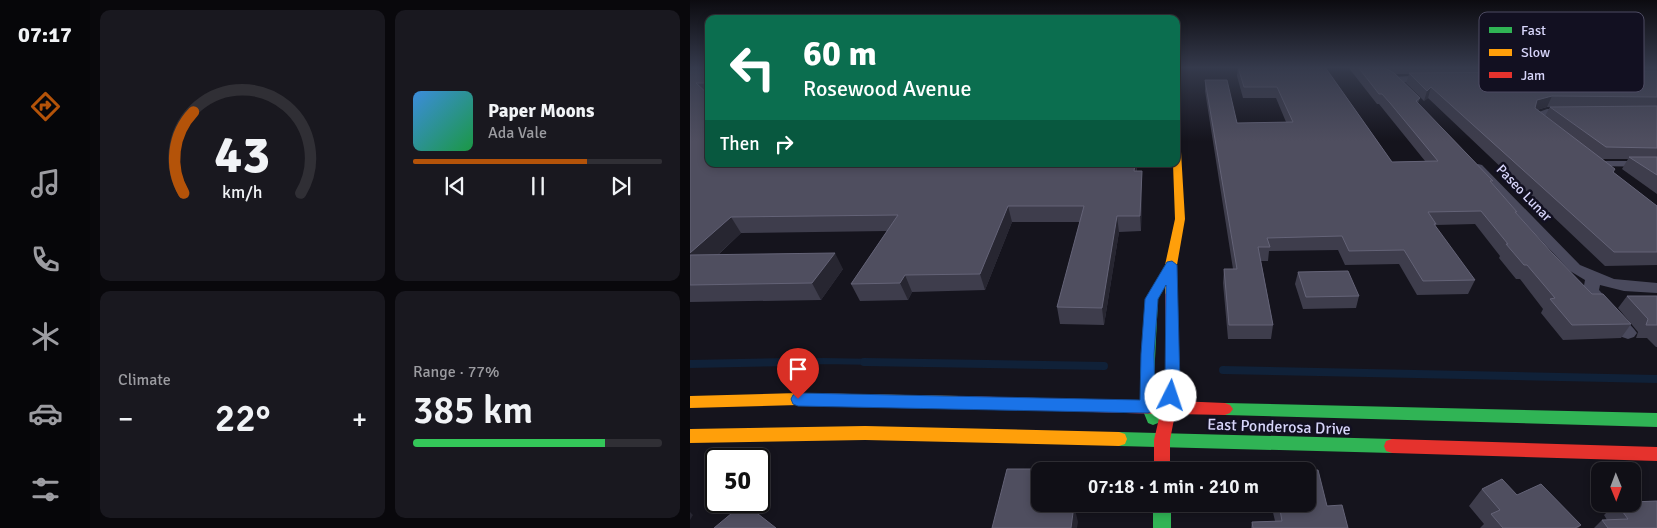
<!DOCTYPE html>
<meta charset="utf-8">
<style>
:root{--surface:#100f16;--page:#19181f;--text:#f1f3f6;--muted:#9c9ca1;--line:#302f35;--accent:#b45309}
body{margin:0;font-family:Signika,sans-serif;background:var(--page);color:var(--text);height:100vh;display:flex;flex-direction:column;font-size:19px;white-space:nowrap}
*{box-sizing:border-box;margin:0}
p{font-size:16px;color:var(--muted)}
.icon{flex:none;width:28px;height:28px;fill:none;stroke:currentColor;stroke-width:2;stroke-linecap:round;stroke-linejoin:round}
.map{position:relative;flex:1;overflow:hidden}
.details{display:flex;flex-direction:column;gap:10px;padding:10px;background:#09080c;width:600px}
.details>*{flex:none}
.hud{position:absolute;left:15px;top:15px;width:475px;height:152px;border-radius:10px;box-shadow:0 2px 8px #0003,0 0 0 1px var(--line);background:#0b6e4f;color:#fff;overflow:hidden}
.needle{width:32px;rotate:179deg}
.fabs{position:absolute;left:901px;top:462px;display:grid;gap:10px}
.fabs a{display:grid;place-items:center;width:50px;height:50px;border-radius:10px;background:var(--surface);box-shadow:0 2px 8px #0003,0 0 0 1px var(--line);font-size:25px}
.speed{position:absolute;left:15px;top:448px;display:flex;gap:10px;font-size:25px;font-weight:700;text-align:center}
.speed>*{display:grid;place-content:center;width:65px;height:65px;border-radius:50%;background:var(--surface);box-shadow:0 2px 8px #0003,0 0 0 1px var(--line);line-height:1}
.speed .limit{border:2px solid #111;border-radius:8px;background:#fff;color:#111}
.pin{position:absolute;display:grid;place-items:center;width:42px;height:42px;color:#fff;margin:-51px -21px;border-radius:50% 50% 50% 0;rotate:-45deg;box-shadow:0 0 5px #0007}
.pin .icon{rotate:45deg}
.me{position:absolute;width:55px;margin:-28px;rotate:4deg;stroke-linejoin:round;filter:drop-shadow(0 0 4px #0008)}
.turn{display:flex;align-items:center;gap:18px;height:105px;padding:0 15px;font-size:22px}
.turn .icon{width:65px;height:65px;stroke-width:2.5}
.turn b{display:block;font-size:35px;line-height:42px}
.then{display:flex;align-items:center;height:48px;padding:0 15px;background:#0003;gap:10px;font-size:19px}
.big{font-size:38px;font-weight:600;line-height:1.1}
.details .tile{flex:1;display:flex;flex-direction:column;justify-content:center;gap:8px;min-width:0;padding:0 18px;border-radius:10px;background:var(--page)}
.details .dial{align-items:center;gap:0}
.dial svg{height:130px;overflow:visible;fill:none;stroke:var(--line);stroke-width:7;stroke-linecap:round;text-anchor:middle}
.dial text{fill:var(--text);stroke:none}
.song{display:flex;align-items:center;gap:15px}
.cover{width:60px;height:60px;border-radius:8px;background:linear-gradient(135deg,hsl(210 70% 55%),hsl(140 70% 35%))}
.played{height:5px;border-radius:2px;background:linear-gradient(90deg,var(--accent) 70%,var(--line) 70%)}
.keys{display:flex;justify-content:space-around;direction:ltr}
.heat{display:flex;justify-content:space-between;align-items:center;font-size:28px;direction:ltr}
.charge{height:8px;border-radius:4px;background:linear-gradient(90deg,#34c759 77%,var(--line) 0)}
.details .tiles{flex:1;display:grid;gap:10px;grid-template-columns:repeat(2,1fr)}
.trip{position:absolute;left:341px;top:462px;width:285px;height:50px;border-radius:10px;background:var(--surface);box-shadow:0 2px 8px #0003,0 0 0 1px var(--line);font-weight:600;line-height:50px;text-align:center}
main{display:flex;flex:1;min-height:0}
.menu{display:flex;flex-direction:column;width:90px;justify-content:space-around;align-items:center;background:#060609;color:var(--muted)}
.menu .icon{width:35px;height:35px}
.menu .on{color:var(--accent)}
.menu b{font-size:22px;color:var(--text)}
.map>svg:first-child{display:block}
.lines{fill:none;stroke-linecap:round;stroke-linejoin:round}
.stream-far1{stroke:#102138;stroke-width:6}
.stream{stroke:#102138;stroke-width:8}
.street{fill:#4a4a5d;fill-rule:evenodd}
.fast{fill:#30b455;fill-rule:evenodd}
.slow{fill:#ff9f0a;fill-rule:evenodd}
.jam{fill:#e5322d;fill-rule:evenodd}
.wall{fill:#3e3d4c;fill-rule:evenodd}
.shaded-wall{fill:#272631}
.building{fill:#4f4e5f;stroke:#646377}
.route{fill:#1a73e8;stroke:#114b97}
.labels{text-anchor:middle;dominant-baseline:central;stroke-width:5;stroke-linejoin:round;paint-order:stroke}
.street-label{font-size:14px;fill:#d7d5fa;stroke:#121021}
.near-street-label{font-size:16px;fill:#d7d5fa;stroke:#121021}
.key{fill:#121021;stroke:#4d4b62;stroke-width:1}
.key-label{font-size:14px;fill:#d7d5fa}
</style>
<main>
<nav class="menu">
<b>07:17</b>
<svg class="icon on" aria-label="directions" viewBox="0 0 24 24"><path d="M12 3l9 9-9 9-9-9zM9 14v-3h6M13 9l2 2-2 2"/></svg>
<svg class="icon" aria-label="music" viewBox="0 0 24 24"><path d="M9 18V5l10-2v13"/><circle cx="6" cy="18" r="3"/><circle cx="16" cy="16" r="3"/></svg>
<svg class="icon" aria-label="phone" viewBox="0 0 24 24"><path d="M5 4h4l2 5-3 2q2 4 5 5l2-3 5 2v4C11 20 4 13 5 4z"/></svg>
<svg class="icon" aria-label="climate" viewBox="0 0 24 24"><path d="M12 3v18M4 7l16 10M4 17L20 7"/></svg>
<svg class="icon" aria-label="car" viewBox="0 0 24 24"><path d="M5 17H2v-5l4-1 3-4h7l3 4 3 1v5h-3M9 17h6M6 11h13"/><circle cx="7" cy="17" r="2"/><circle cx="17" cy="17" r="2"/></svg>
<svg class="icon" aria-label="filters" viewBox="0 0 24 24"><path d="M4 7h16M4 17h16"/><circle cx="9" cy="7" r="2"/><circle cx="15" cy="17" r="2"/></svg>
</nav>
<section class="details">
<div class="tiles">
<div class="tile dial"><svg viewBox="0 0 100 80">
<path d="M14 69A42 42 0 1 1 86 69"/>
<path d="M14 69A42 42 0 0 1 20 19" stroke="#b45309"/>
<text x="50" y="56" font-size="32" font-weight="700">43</text>
<text x="50" y="72" font-size="11">km/h</text>
</svg></div>
<div class="tile">
<div class="song"><i class="cover"></i><div><b>Paper Moons</b><p>Ada Vale</p></div></div>
<div class="played"></div>
<div class="keys"><svg class="icon" aria-label="previous" viewBox="0 0 24 24"><path d="M18 5L8 12l10 7zM5 5v14"/></svg><svg class="icon" aria-label="pause" viewBox="0 0 24 24"><path d="M8 5v14M16 5v14"/></svg><svg class="icon" aria-label="next" viewBox="0 0 24 24"><path d="M6 5l10 7-10 7zM19 5v14"/></svg></div>
</div>
<div class="tile"><p>Climate</p>
<div class="heat"><a>−</a><b class="big">22°</b><a>+</a></div>
</div>
<div class="tile"><p>Range · 77%</p><b class="big">385 km</b><div class="charge"></div></div>
</div>
</section>
<div class="map">
<svg width="967" height="528" viewBox="0 0 967 528">
<rect width="100%" height="100%" fill="#15141d"/>
<g class="lines">
<path class="stream-far1" d="M45,363L133,361L244,363"/>
<path class="stream" d="M174,362L414,366
M0,364L101,362
M533,370L967,379"/>
<path class="street" d="M684,67H692L702,77L738,75L742,78L738,81C714,81 700,89 684,67Z
M857,109H878L883,112L878,115L851,117L859,126L854,129C848,128 841,121 841,115Z
M907,161H967V167L903,166L901,164Z
M788,164L792,165L890,265L924,279L967,283V293L934,291L910,285L909,290L944,329L947,333L944,337L938,339L932,337L895,295L893,291L895,280L880,271L784,169L782,167L784,165Z"/>
<path class="fast" d="M481,261L487,265L468,299L464,379L465,406L471,418L468,423L463,425L458,423L451,406L450,379L456,299L477,262Z
M535,403L967,413V427L535,415L530,413L527,409L530,405Z
M429,432L702,439L708,441L710,446L708,451L702,453L429,446L423,444L421,439L423,434Z
M463,504H481V528H463Z"/>
<path class="slow" d="M486,133L490,135L495,219L487,265V294L481,298L475,294V265L485,219L483,164H486Z
M108,393L269,396L274,398L276,402L274,406L269,408L108,405L0,408V396Z
M175,426L429,432L435,434L437,439L435,444L429,446L175,440L0,443V429Z"/>
<path class="jam" d="M481,290L487,294L490,385L487,401L535,403L540,405L543,409L540,413L535,415L485,414L480,440V471H464V440L470,414L269,408L264,406L262,402L264,398L269,396L472,401L476,385L475,294Z
M702,439L967,447V461L702,453L696,451L694,446L696,441Z"/>
</g>
<path class="wall" d="M0,67H19V164H447V171L452,185L451,231L429,232L414,325L370,324L367,307L390,222H322L295,290L222,292L218,300L170,301L161,284L197,231L51,233L28,255L153,269L131,300L0,302Z
M548,67H635L702,162L735,161L689,104H687L658,67H694L702,71L696,67H967V194L932,169L938,159H913L923,172L967,206V265L915,266L738,98L734,101L716,83L719,74H706L730,98L728,103L803,181L802,183L827,212V214L863,254L902,294L941,324L931,338L873,340L851,313L853,309L830,279H826L809,258L810,256L785,224L746,225L745,226L785,280L778,294L727,295L709,264L655,265L648,250L579,251L578,261H571L583,325L581,339H538L533,283L534,269H543L515,91V80L547,123L596,122L586,98H553L547,76ZM857,107H860L855,116L847,110Z
M608,272L669,296L666,308L613,309L605,284Z
M937,296H967V347H966L957,338H946L948,332L928,308Z
M792,489L891,525L888,528H790L794,524L779,506Z
M581,504H618L637,506L658,528H561L562,522L585,521Z
M925,504H942L967,528H904L912,520H917L914,515Z"/>
<path class="shaded-wall" d="M741,87L738,98L734,101L737,91Z
M862,96L857,107L842,111L847,100Z
M445,164H447L445,186L444,171Z
M452,171V185L451,231L450,216Z
M318,206L322,222L295,290L290,274Z
M427,216L429,232L414,325L412,308Z
M41,217L51,233L10,271L0,257V253Z
M145,253L153,269L131,300L122,283Z
M215,275L222,292L218,300L210,283Z
M354,504H362L359,522L353,505Z
M384,505L388,522L387,528H381Z
M0,512L3,515L0,520Z"/>
<path class="building" d="M0,67H19V83H6L19,95V164H445L444,171H452L450,216H427L412,308L367,307L394,206H318L290,274L215,275L210,283L161,284L208,215L41,217L0,253Z
M548,67H635L702,162L748,161L700,103L692,94H689L668,67H694L704,73L730,98L726,101L803,181H800L827,212H825L863,254L902,294H913L941,324L882,325L860,299L865,298L837,265H834L816,244H818L791,211L738,212L746,224H744L785,280L733,281L714,250L659,251L652,236L577,238L580,247H568L583,325H539L534,269H547L515,80H537L547,123L603,122L587,87H554Z
M967,71V97L862,96L847,100L845,108L925,169L923,172L967,206V252H924L741,87L737,91L719,73Z
M967,106V148L916,147L860,107Z
M939,157H967V175Z
M145,253L122,283L0,285V255Z
M658,271L669,296L616,297L608,272Z
M937,296H967V325H956L958,319Z
M317,469H360V471H350V504H354L353,505H384L381,528H302Z
M628,470L637,506L652,505L658,528H563L562,522L592,521L589,504H618V471H583Z
M812,479L827,495L851,484L891,525L885,528H813L801,514L810,510L792,489Z
M967,501V528H918L912,520L938,519L927,504H942V502Z
M54,503L86,528H24Z"/>
<linearGradient id="sky" x2="0" y2="1"><stop stop-color="#0c0b10"/><stop offset="0.48" stop-color="#353a4c"/><stop offset="1" stop-color="#353a4c" stop-opacity="0"/></linearGradient>
<rect width="967" height="141" fill="url(#sky)"/>
<path class="route" d="M482,261L487,265L490,385L486,400L481,402L475,400L473,396L475,385L476,285L468,299L464,354L465,406L463,411L458,413L108,406L103,404L101,399L103,395L108,393L450,400L451,354L455,299L477,262Z"/>
<g class="labels">
<g class="street-label">
<text transform="translate(834 193) rotate(46)">Paseo Lunar</text>
</g>
<g class="near-street-label">
<text transform="translate(589 427) rotate(2)">East Ponderosa Drive</text>
</g>
</g>
<rect x="789" y="12" width="165" height="80" rx="8" class="key"/>
<rect x="799" y="27" width="23" height="6" fill="#30b455"/>
<rect x="799" y="49" width="23" height="7" fill="#ff9f0a"/>
<rect x="799" y="72" width="23" height="6" fill="#e5322d"/>
<g class="key-label">
<text x="831" y="35">Fast</text>
<text x="831" y="57">Slow</text>
<text x="831" y="80">Jam</text>
</g>
</svg>
<div class="fabs">
<a><svg class="needle" viewBox="-14 -14 28 28"><path d="M0-13l5 13h-10z" fill="#e53935"/><path d="M0 13l5-13h-10z" fill="#9c9ca1"/></svg></a>
</div>
<div class="speed"><div class="limit">50</div></div>
<div class="pin" style="left:108px;top:399px;background:#d93025"><svg class="icon" aria-label="arrive" viewBox="0 0 24 24"><path d="M6 21V4h12l-3 4 3 4H6"/></svg></div>
<svg class="me" style="left:481px;top:396px" viewBox="-20 -20 40 40"><circle r="19" fill="#fff"/><path d="M0-13L10 11 0 6-10 11z" fill="#1a73e8"/></svg>
<div class="trip">07:18 · 1 min · 210 m</div>
<div class="hud">
<div class="turn"><svg class="icon" aria-label="left" viewBox="0 0 24 24"><path d="M17 20v-9H6M10 6l-5 5 5 5"/></svg><div><b>60 m</b>Rosewood Avenue</div></div>
<div class="then">Then<svg class="icon" aria-label="right" viewBox="0 0 24 24"><path d="M7 20v-9h11M14 6l5 5-5 5"/></svg></div>
</div>
</div>
</main>
